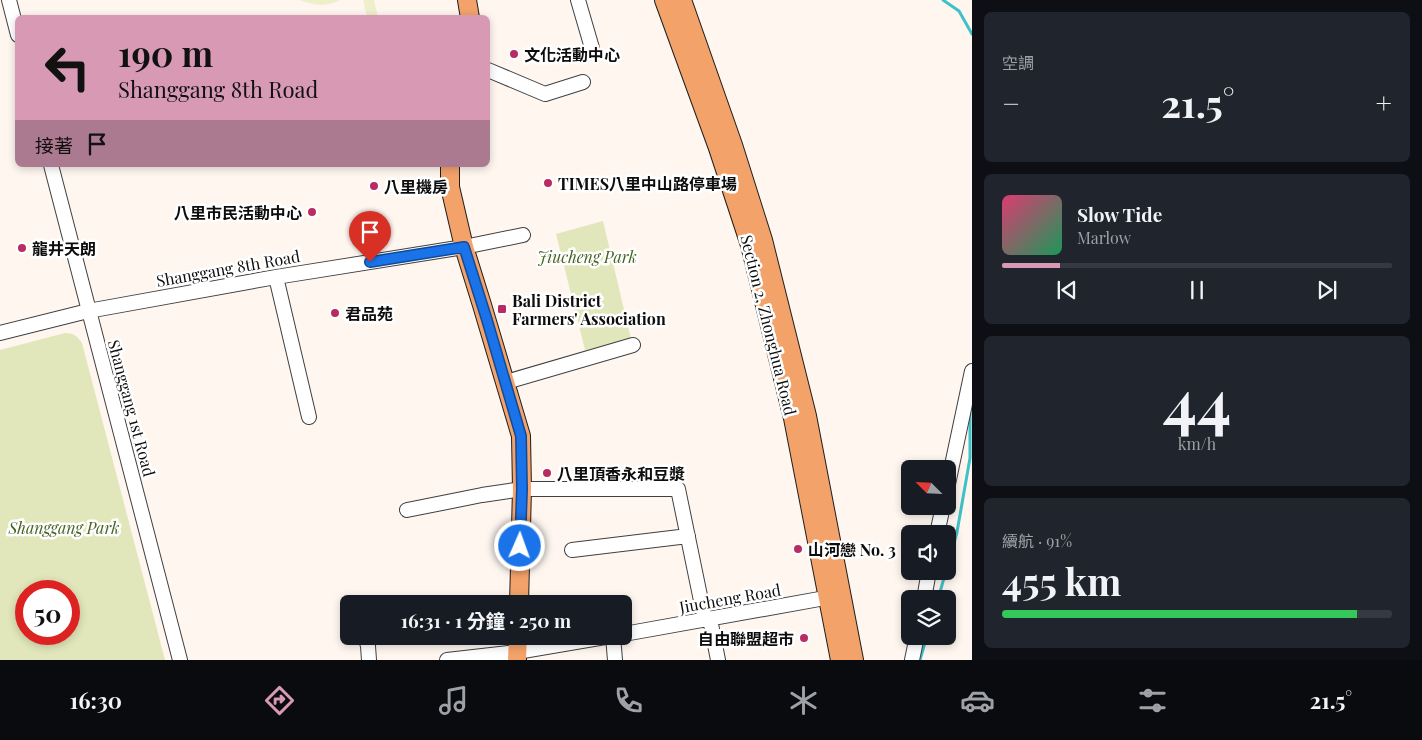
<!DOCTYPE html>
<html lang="zh-TW">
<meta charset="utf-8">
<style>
:root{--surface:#171b24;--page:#20242c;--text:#f1f3f6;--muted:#9ea1a6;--line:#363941;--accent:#d799b4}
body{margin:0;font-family:"Playfair Display","Noto Sans TC",serif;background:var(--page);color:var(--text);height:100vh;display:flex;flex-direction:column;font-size:19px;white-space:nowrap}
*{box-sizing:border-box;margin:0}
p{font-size:16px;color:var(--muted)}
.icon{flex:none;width:28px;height:28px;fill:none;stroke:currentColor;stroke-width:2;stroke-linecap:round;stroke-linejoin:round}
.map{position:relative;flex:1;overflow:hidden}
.drawer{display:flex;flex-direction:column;gap:12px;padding:12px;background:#0d0f14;width:450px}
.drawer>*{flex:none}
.banner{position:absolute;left:15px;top:15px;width:475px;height:152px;border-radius:8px;box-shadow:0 2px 8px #0003;background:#d799b4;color:#111;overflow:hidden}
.needle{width:32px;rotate:294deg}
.buttons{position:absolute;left:901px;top:460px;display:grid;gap:10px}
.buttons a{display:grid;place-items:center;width:55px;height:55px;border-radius:8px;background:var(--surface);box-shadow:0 2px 8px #0003;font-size:25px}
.speed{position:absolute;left:15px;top:580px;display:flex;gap:10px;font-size:25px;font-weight:700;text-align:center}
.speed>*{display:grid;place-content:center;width:65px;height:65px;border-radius:50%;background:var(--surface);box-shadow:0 2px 8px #0003;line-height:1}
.speed .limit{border:8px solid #d22;background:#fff;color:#111}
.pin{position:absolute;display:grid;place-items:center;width:42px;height:42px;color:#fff;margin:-51px -21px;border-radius:50% 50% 50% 0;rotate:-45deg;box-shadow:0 0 5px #0007}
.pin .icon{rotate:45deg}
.me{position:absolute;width:55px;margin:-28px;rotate:2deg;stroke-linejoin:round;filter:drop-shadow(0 0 4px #0008)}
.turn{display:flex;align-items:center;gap:18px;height:105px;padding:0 20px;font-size:22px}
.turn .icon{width:65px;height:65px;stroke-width:2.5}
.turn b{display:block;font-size:35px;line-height:42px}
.then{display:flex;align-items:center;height:48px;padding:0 20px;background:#0003;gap:10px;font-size:19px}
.big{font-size:38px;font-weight:700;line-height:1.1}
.drawer .tile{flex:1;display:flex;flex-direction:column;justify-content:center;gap:8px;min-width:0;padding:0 18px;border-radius:8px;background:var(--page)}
.drawer .dial{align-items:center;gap:0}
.dial b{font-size:65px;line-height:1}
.song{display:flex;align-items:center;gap:15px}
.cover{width:60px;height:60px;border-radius:8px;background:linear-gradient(135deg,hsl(340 70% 55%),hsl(150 70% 35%))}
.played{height:5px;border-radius:2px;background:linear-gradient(90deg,var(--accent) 15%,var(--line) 15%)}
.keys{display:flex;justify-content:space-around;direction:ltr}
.heat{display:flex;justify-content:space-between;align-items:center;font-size:28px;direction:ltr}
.charge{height:8px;border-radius:4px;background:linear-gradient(90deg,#34c759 91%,var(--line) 0)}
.trip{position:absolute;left:340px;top:595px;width:292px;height:50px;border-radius:8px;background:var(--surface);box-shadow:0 2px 8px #0003;font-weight:700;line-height:50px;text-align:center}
.tabs{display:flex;height:80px;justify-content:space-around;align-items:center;background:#090b0e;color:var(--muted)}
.tabs .icon{width:35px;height:35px}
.tabs .on{color:var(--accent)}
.tabs b{font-size:22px;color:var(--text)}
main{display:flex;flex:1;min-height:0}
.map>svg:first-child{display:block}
.green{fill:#e1e7ba;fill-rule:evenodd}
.pitch{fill:#efefcb}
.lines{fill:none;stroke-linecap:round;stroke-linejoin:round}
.stream{stroke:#3fc1c8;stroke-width:3}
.minor-casing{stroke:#404040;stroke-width:16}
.major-casing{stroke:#1e1e1e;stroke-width:20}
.minor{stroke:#fff;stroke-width:14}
.major{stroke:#f3a26a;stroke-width:18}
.route-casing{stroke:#114b97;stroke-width:12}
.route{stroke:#1a73e8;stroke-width:9}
.poi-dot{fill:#b82b63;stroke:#fff;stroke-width:2}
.labels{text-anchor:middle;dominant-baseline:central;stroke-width:5;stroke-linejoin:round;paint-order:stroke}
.poi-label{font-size:16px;font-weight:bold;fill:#0d0d0d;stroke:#fff;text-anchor:start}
.park-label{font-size:16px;font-style:italic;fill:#456320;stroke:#fff}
.street-label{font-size:16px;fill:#0d0d0d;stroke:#fff}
</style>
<main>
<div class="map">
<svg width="972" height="660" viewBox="0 0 972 660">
<rect width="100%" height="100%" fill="#fef6ef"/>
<path class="green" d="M603,221L631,339L585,350L556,234Z
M65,333C74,333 77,336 82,343L165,660H0V350ZM26,591H69V634H26Z"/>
<path class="pitch" d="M300,0H340C327,7 313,6 300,0Z
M363,0H374L378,17H367Z"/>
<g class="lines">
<path class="stream" d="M943,0L959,11L972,34
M948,566L957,532L970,458V410
M938,599L946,571
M920,660L927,636"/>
<g class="minor-casing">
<path id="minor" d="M9,0L18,35
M578,0L592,48
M488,70L545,94L583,82
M51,165L180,660
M276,277L309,417
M0,333L88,311L276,277L464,247L523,235
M506,382L633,345
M948,484L972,371
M407,510L482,495L522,489H678L705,620
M937,534L943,506
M572,550L688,536
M924,599L929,571
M710,619L718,660
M624,634L836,596
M365,636L368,646L369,660
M613,636L615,660
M447,660L517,652L611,636
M912,660L917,636"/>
</g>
<g class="major-casing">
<path id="major" d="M467,0L470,18
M664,0L718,148L750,245L793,418L840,660
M682,0L733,145L763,240L807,416L854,660
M450,165V187L464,247L482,305L521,436L522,489L519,604
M517,660L518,636"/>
</g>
<use href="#minor" class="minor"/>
<use href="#major" class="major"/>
</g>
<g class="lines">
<g class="route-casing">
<path id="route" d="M370,262L464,247L487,320L521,436L522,489L520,546"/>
</g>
<use href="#route" class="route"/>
</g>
<g class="poi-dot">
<circle cx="514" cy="54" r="5"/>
<circle cx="548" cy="183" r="5"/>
<circle cx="374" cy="186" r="5"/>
<circle cx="312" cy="212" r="5"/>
<circle cx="22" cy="248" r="5"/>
<rect x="497" y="304" width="10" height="10" rx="2.5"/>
<circle cx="335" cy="313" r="5"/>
<circle cx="547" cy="473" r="5"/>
<circle cx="798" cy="549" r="5"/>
<circle cx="804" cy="638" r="5"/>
</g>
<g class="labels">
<g class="poi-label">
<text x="524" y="54">文化活動中心</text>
<text x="558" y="183">TIMES八里中山路停車場</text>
<text x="384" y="186">八里機房</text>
<text x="302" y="212" text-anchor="end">八里市民活動中心</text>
<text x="32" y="248">龍井天朗</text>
<text x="512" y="300">Bali District<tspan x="512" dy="18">Farmers' Association</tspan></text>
<text x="345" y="313">君品苑</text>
<text x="557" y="473">八里頂香永和豆漿</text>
<text x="808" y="549">山河戀 No. 3</text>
<text x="794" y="638" text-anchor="end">自由聯盟超市</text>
</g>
<g class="park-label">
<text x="587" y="256">Jiucheng Park</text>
<text x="64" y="527">Shanggang Park</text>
</g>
<g class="street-label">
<text transform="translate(228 268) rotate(-10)">Shanggang 8th Road</text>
<text transform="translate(769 325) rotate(76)">Section 2, Zhonghua Road</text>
<text transform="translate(132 408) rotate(75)">Shanggang 1st Road</text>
<text transform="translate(730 598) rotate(-10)">Jiucheng Road</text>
</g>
</g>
</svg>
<div class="buttons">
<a><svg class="needle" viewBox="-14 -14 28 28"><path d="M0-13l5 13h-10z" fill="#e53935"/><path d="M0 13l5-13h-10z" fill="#9ea1a6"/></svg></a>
<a><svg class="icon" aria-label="sound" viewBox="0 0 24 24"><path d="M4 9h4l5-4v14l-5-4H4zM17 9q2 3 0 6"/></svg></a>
<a><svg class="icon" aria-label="layers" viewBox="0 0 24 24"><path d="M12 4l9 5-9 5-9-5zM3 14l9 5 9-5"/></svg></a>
</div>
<div class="speed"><div class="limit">50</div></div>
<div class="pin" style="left:370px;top:262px;background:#d93025"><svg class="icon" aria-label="arrive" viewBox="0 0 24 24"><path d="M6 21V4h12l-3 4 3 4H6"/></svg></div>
<svg class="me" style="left:520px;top:546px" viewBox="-20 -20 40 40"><circle r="17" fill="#1a73e8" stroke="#fff" stroke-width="3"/><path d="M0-11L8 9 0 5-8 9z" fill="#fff"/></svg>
<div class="trip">16:31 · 1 分鐘 · 250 m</div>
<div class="banner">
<div class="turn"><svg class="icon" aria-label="left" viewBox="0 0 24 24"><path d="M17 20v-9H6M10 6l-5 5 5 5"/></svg><div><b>190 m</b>Shanggang 8th Road</div></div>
<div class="then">接著<svg class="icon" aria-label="arrive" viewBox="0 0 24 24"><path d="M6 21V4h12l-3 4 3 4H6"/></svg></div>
</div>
</div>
<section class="drawer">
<div class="tile"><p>空調</p>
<div class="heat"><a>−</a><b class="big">21.5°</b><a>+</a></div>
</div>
<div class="tile">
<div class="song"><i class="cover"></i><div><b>Slow Tide</b><p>Marlow</p></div></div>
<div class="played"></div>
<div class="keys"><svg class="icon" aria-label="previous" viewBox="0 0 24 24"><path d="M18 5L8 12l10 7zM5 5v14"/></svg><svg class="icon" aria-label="pause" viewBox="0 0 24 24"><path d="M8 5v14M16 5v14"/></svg><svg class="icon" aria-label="next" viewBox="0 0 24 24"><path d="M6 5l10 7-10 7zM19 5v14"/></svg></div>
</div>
<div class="tile dial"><b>44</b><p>km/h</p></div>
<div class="tile"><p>續航 · 91%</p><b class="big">455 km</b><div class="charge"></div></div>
</section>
</main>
<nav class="tabs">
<b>16:30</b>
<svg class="icon on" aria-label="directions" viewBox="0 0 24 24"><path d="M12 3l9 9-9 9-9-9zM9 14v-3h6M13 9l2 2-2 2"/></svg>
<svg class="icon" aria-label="music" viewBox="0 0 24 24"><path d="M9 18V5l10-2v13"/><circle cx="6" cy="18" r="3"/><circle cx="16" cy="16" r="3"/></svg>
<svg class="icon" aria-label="phone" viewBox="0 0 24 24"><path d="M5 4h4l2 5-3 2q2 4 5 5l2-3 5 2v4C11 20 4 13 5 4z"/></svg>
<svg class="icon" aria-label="climate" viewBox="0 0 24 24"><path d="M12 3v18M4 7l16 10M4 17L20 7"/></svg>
<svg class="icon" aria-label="car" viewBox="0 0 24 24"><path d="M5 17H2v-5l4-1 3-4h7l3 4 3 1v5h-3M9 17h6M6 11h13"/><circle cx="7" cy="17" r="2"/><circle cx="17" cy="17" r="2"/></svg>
<svg class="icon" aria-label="filters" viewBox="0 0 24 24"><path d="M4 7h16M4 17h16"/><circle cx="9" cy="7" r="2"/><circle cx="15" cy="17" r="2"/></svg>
<b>21.5°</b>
</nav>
